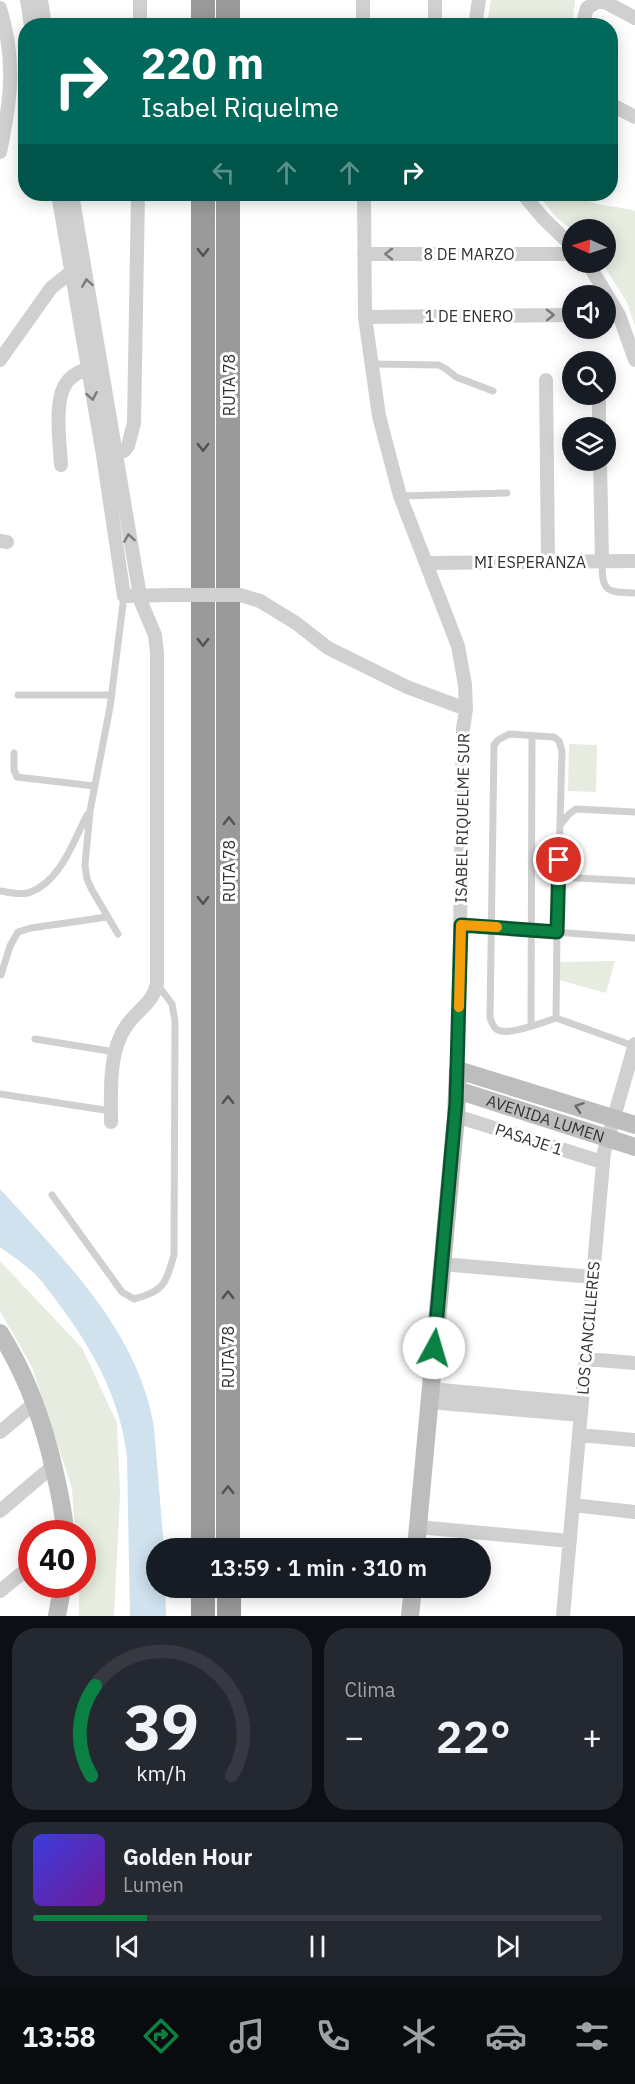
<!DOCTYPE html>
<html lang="es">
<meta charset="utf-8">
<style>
:root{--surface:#171b24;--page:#242831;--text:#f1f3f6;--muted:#9ea1a6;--line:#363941;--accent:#0b8043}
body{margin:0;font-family:"IBM Plex Sans",sans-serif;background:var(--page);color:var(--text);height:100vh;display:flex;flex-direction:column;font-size:22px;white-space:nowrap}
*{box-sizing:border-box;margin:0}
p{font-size:20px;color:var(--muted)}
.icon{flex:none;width:33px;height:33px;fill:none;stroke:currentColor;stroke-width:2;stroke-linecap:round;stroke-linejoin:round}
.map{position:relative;height:1616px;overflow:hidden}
.sheet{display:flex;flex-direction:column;gap:12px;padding:12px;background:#0d0f14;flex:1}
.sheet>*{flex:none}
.guide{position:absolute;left:18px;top:18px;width:600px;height:183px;border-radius:24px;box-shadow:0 3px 15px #0003;background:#00695c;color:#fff;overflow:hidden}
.needle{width:39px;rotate:273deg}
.buttons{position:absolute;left:562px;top:219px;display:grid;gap:12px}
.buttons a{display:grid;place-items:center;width:54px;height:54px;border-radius:50%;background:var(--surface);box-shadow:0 3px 15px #0003;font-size:30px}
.speed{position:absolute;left:18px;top:1520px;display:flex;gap:12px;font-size:30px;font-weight:700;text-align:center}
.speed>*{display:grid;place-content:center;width:78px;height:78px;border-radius:50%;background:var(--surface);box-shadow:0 3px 15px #0003;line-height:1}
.speed .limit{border:9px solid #d22;background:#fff;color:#111}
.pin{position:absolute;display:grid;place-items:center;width:51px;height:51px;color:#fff;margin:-26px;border:3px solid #fff;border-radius:50%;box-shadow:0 2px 6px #0007}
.me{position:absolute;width:66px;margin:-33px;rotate:6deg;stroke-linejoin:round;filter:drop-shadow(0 0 4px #0008)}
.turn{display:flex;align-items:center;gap:21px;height:126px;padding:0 24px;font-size:27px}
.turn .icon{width:78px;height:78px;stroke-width:2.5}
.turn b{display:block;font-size:42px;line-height:51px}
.lanes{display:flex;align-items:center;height:57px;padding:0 24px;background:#0003;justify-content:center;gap:30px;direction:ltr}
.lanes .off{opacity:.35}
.big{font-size:45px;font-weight:600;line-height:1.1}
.sheet .card{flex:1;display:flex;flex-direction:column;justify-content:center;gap:9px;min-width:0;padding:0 21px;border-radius:24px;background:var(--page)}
.sheet .dial{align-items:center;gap:0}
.dial svg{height:156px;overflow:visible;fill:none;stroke:var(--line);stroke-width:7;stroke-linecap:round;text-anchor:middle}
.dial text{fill:var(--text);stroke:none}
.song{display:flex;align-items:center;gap:18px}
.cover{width:72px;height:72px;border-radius:9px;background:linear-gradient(135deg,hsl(240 70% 55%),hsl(280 70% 35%))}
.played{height:6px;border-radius:3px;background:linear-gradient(90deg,var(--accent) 20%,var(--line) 20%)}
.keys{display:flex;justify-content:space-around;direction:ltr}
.heat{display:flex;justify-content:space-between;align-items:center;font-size:33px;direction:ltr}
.sheet .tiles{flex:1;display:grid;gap:12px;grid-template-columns:1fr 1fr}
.card:last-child{grid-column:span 2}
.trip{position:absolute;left:146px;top:1538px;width:345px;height:60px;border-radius:30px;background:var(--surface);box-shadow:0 3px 15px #0003;font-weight:600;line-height:60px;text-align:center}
.tab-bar{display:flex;height:96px;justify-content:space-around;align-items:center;background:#090b0e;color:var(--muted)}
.tab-bar .icon{width:42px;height:42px}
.tab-bar .active{color:var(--accent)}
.tab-bar b{font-size:27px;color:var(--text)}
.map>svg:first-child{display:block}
.green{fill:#e6ecdf}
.water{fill:#cfe2ee}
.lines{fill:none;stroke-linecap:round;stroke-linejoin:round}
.lane{stroke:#d0d0d0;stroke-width:7}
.street{stroke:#d0d0d0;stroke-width:14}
.secondary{stroke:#bdbdbd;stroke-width:18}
.highway{stroke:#9a9a9a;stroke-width:24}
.street-bridge{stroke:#d0d0d0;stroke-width:14}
.oneway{stroke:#525252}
.oneway2{stroke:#7a7a7a}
.oneway3{stroke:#6a6a6a}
.route-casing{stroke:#07532c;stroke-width:15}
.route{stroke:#0b8043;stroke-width:10}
.slow{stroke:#f59e0b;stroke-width:10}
.labels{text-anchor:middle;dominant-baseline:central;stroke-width:6;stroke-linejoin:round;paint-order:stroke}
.street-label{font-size:16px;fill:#333;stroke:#fff}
</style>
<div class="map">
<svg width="635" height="1616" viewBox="0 0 635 1616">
<rect width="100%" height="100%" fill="#fff"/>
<path class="green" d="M491,0H575L572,25H487Z
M537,194H579C592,208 618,205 635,211V326L627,302L602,263L606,262V230H573L557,218Z
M569,744L597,745L596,792L568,791Z
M615,961L606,993L559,980V962Z
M0,1261L82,1348L117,1423L120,1494L114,1616H79V1584H82V1533H75L72,1488L32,1367L0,1311Z"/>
<path class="water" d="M0,1189C63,1259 138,1330 154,1427L164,1548H156V1587H165L166,1616H130L127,1457C121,1403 96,1355 64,1311C55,1299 46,1286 36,1275C25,1264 12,1256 0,1247Z"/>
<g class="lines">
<path class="lane" d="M371,364L439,365L446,369L456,377L493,391
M400,496L507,493
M602,562C602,592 606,592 635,593
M18,695H112
M509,734L554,737L559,741L562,751L557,932L556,1018C544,1022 508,1036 498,1030C493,1028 492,1022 490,1018L494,745L498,740Z
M14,753V770L17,777L94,786
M560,825L569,814L576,809L635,812
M558,877L635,881
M0,891C8,892 20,895 28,893C60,883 73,842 87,815
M461,925L635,938
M118,934L92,890L87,879L85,865L90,811L110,707L124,596
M1,975L10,946L18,932L31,928L107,917
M556,1018L634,1046
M531,1026L532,736
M35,1039L115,1052
M0,1094L111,1111
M52,1195L122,1292L134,1299C165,1291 165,1284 174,1255L175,1021L172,1004L157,984"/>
<path class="street" d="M27,0L31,26
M41,0L45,26
M140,0V26
M363,0V26
M435,0V26
M0,8C16,60 11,100 0,152
M475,26L479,0
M582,26L587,8L598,1L607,3L635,18
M610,104L635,117
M58,194L103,455L124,596L172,595
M72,194L141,602L155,635L157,653V984C153,1003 137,1010 127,1025C108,1051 111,1092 111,1122
M364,194L365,317L379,416L400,496L458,646L465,685L466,709L463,729L458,1070
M364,194H426
M523,194L543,218L573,247
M364,254H573
M587,262L619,315L635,360
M365,317L573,315
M0,360L51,288L71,272
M546,380L548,562
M599,394V428
M107,454L124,451L128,446L134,423L138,194
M600,460L602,562
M61,465C60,444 54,403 65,385C70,376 78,372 87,369
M0,541L7,542
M426,563L635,561
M260,601L296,623L328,648L407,687L466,709
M456,1116L602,1162
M442,1264L593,1277
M586,1359L635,1363
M430,1389L582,1403
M429,1402L581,1415
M0,1432L36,1402
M579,1435L635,1440
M573,1505L635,1512
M0,1511L53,1466
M418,1527L570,1541
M0,1591L32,1565
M563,1616L604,1152L635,1044"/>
<g class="secondary">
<path id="s1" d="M457,1090L635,1147"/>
<path d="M0,1333C27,1376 43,1420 54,1469C59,1491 64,1511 65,1533"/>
<path d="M416,1548L456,1116L458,1070L635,1125"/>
<path d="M57,1616L63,1584"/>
<path d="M410,1616L413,1587"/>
</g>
<path class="highway" d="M203,26V0
M228,26V0
M228,194V1548
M203,1548V194
M229,1587V1616
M203,1616V1587"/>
<path class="street-bridge" d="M172,595H240L260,601"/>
</g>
<defs><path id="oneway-chevron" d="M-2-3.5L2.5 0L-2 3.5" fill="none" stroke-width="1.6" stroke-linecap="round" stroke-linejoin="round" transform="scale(1.5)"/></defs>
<g class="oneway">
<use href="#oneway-chevron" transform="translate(203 252) rotate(90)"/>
<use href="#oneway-chevron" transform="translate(203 447) rotate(90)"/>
<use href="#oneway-chevron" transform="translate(203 642) rotate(90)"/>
<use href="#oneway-chevron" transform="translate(229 821) rotate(-90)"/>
<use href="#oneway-chevron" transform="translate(203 900) rotate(90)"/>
<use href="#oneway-chevron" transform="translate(228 1100) rotate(-90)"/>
<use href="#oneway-chevron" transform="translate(228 1295) rotate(-90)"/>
<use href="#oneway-chevron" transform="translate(228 1490) rotate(-90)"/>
</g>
<g class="oneway2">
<use href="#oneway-chevron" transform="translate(389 254) rotate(-180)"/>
<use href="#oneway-chevron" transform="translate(87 283) rotate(-99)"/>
<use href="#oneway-chevron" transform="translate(550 315)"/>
<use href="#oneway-chevron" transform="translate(92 396) rotate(80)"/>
<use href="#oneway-chevron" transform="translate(129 538) rotate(-99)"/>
</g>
<use class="oneway3" href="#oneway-chevron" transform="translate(579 1107) rotate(-161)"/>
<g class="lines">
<g class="route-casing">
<path id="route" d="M434,1348L456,1103L461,925L557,932L559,860"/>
</g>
<use href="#route" class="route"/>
<path class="slow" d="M459,1007L461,925L497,927"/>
</g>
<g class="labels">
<g class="street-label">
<text x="469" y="254">8 DE MARZO</text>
<text x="469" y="316">1 DE ENERO</text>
<text transform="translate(229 385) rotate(-90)">RUTA 78</text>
<text x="530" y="562">MI ESPERANZA</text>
<text transform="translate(462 818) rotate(-89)">ISABEL RIQUELME SUR</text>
<text transform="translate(229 871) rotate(-90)">RUTA 78</text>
<text stroke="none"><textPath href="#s1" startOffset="93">AVENIDA LUMEN</textPath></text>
<text transform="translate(529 1139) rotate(18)">PASAJE 1</text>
<text transform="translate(588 1328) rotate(-85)">LOS CANCILLERES</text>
<text transform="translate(228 1357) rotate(-90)">RUTA 78</text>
</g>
</g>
</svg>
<div class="buttons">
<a><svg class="needle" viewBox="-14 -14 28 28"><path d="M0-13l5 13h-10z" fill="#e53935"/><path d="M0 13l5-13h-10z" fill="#9ea1a6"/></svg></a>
<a><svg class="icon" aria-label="sound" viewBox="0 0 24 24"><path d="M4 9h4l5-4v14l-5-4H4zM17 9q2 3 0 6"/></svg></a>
<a><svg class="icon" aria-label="search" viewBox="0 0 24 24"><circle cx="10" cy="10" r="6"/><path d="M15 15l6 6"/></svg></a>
<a><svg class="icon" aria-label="layers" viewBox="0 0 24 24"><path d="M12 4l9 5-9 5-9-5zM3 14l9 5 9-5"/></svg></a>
</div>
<div class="speed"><div class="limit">40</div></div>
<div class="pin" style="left:559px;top:860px;background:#d93025"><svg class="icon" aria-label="arrive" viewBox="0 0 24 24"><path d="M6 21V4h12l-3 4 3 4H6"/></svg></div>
<svg class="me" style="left:434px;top:1348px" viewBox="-20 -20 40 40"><circle r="19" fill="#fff"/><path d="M0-13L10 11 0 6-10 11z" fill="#0b8043"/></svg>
<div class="trip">13:59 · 1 min · 310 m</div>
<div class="guide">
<div class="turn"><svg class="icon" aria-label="right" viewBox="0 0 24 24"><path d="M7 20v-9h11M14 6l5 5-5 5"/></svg><div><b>220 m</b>Isabel Riquelme</div></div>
<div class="lanes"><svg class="icon off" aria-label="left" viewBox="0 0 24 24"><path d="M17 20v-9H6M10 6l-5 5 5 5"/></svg><svg class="icon off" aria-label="ahead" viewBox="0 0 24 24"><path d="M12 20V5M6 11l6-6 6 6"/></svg><svg class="icon off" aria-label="ahead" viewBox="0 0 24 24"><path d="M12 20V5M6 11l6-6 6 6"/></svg><svg class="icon" aria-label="right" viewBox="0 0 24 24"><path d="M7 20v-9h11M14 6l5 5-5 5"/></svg></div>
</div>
</div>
<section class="sheet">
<div class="tiles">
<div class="card dial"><svg viewBox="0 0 100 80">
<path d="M14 69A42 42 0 1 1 86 69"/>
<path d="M14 69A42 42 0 0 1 16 23" stroke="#0b8043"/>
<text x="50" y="56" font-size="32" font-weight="700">39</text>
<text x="50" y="72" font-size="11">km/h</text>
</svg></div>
<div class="card"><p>Clima</p>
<div class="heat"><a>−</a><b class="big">22°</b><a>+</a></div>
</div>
<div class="card">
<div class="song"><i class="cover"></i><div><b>Golden Hour</b><p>Lumen</p></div></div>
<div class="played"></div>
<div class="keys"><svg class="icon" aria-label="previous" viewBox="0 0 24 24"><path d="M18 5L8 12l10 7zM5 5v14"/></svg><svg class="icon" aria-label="pause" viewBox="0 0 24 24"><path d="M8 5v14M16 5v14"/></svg><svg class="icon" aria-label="next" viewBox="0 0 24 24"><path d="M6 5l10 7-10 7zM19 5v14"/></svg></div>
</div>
</div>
</section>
<nav class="tab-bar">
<b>13:58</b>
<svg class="icon active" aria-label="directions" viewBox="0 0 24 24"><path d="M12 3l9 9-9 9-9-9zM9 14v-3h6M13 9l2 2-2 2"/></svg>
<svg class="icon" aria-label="music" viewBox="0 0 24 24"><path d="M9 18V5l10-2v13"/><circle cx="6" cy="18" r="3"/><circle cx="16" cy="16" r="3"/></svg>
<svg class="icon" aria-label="phone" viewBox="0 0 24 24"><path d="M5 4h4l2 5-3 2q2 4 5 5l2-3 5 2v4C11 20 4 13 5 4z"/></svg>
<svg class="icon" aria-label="climate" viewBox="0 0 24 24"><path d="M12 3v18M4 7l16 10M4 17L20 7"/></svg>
<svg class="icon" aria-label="car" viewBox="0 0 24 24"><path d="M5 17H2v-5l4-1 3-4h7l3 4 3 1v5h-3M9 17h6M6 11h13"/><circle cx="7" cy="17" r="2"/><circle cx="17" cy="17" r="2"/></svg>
<svg class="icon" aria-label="filters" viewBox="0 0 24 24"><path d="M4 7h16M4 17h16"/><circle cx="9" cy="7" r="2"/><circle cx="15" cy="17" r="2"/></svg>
</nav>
